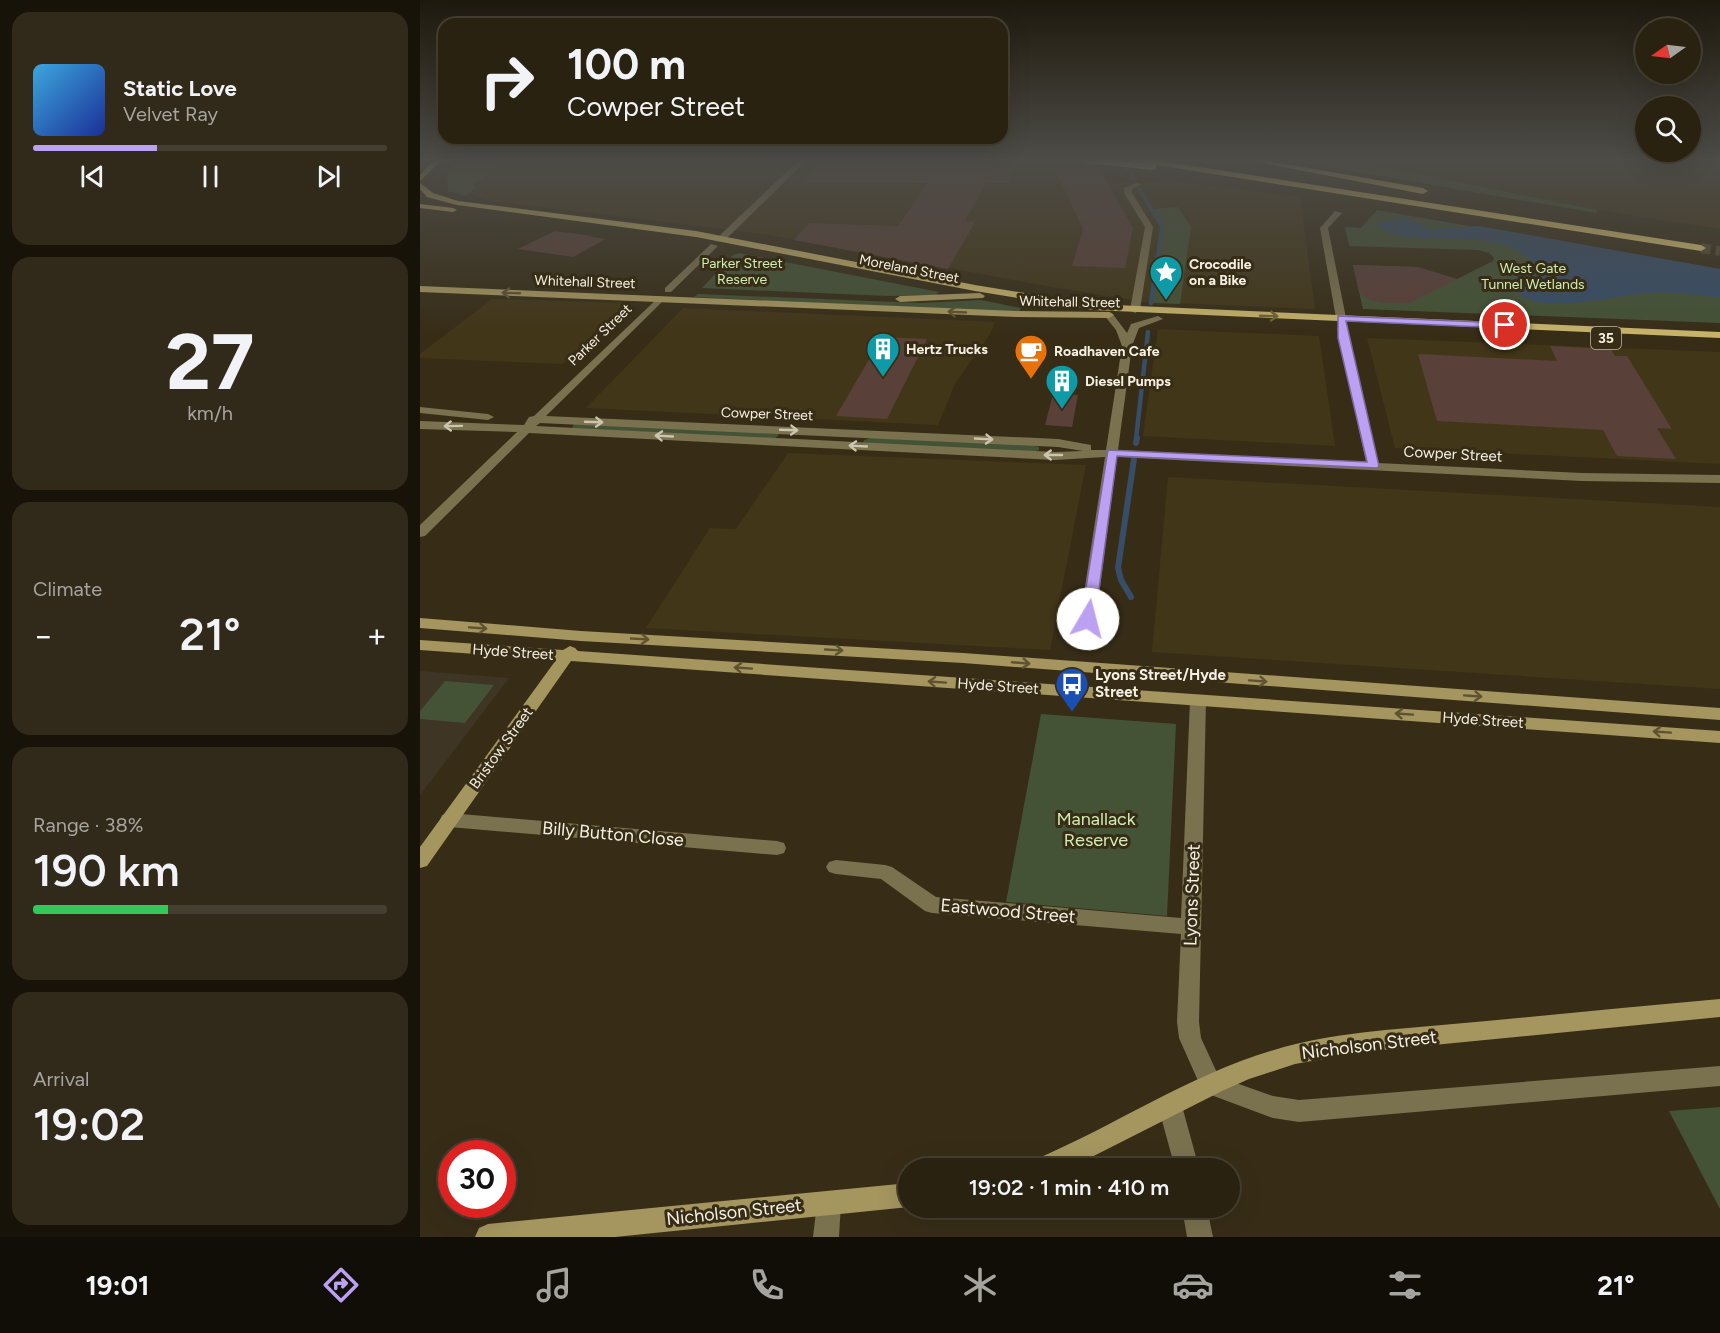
<!DOCTYPE html>
<meta charset="utf-8">
<style>
:root{--surface:#292211;--page:#312a1a;--text:#f1f3f6;--muted:#a5a49f;--line:#453f31;--accent:#bca0f2}
body{margin:0;font-family:Figtree,sans-serif;background:var(--page);color:var(--text);height:100vh;display:flex;flex-direction:column;font-size:22px;white-space:nowrap}
*{box-sizing:border-box;margin:0}
p{font-size:20px;color:var(--muted)}
.icon{flex:none;width:33px;height:33px;fill:none;stroke:currentColor;stroke-width:2;stroke-linecap:round;stroke-linejoin:round}
.map{position:relative;flex:1;overflow:hidden}
.sheet{display:flex;flex-direction:column;gap:12px;padding:12px;background:#171309;width:420px}
.sheet>*{flex:none}
.top-card{position:absolute;left:18px;top:18px;width:570px;height:126px;border-radius:18px;box-shadow:0 6px 24px #0002,0 0 0 2px var(--line);background:#292211;color:var(--text);overflow:hidden}
.needle{width:39px;rotate:256deg}
.buttons{position:absolute;left:1215px;top:18px;display:grid;gap:12px}
.buttons a{display:grid;place-items:center;width:66px;height:66px;border-radius:50%;background:var(--surface);box-shadow:0 6px 24px #0002,0 0 0 2px var(--line);font-size:30px}
.speed{position:absolute;left:18px;top:1140px;display:flex;gap:12px;font-size:30px;font-weight:700;text-align:center}
.speed>*{display:grid;place-content:center;width:78px;height:78px;border-radius:50%;background:var(--surface);box-shadow:0 6px 24px #0002,0 0 0 2px var(--line);line-height:1}
.speed .limit{border:9px solid #d22;background:#fff;color:#111}
.pin{position:absolute;display:grid;place-items:center;width:51px;height:51px;color:#fff;margin:-26px;border:3px solid #fff;border-radius:50%;box-shadow:0 2px 6px #0007}
.me{position:absolute;width:66px;margin:-33px;rotate:8deg;stroke-linejoin:round;filter:drop-shadow(0 0 4px #0008)}
.turn{display:flex;align-items:center;gap:21px;height:126px;padding:0 30px;font-size:27px}
.turn .icon{width:78px;height:78px;stroke-width:2.5}
.turn b{display:block;font-size:42px;line-height:51px}
.big{font-size:45px;font-weight:600;line-height:1.1}
.sheet .tile{flex:1;display:flex;flex-direction:column;justify-content:center;gap:9px;min-width:0;padding:0 21px;border-radius:18px;background:var(--page)}
.sheet .dial{align-items:center;gap:0}
.dial b{font-size:78px;line-height:1}
.song{display:flex;align-items:center;gap:18px}
.cover{width:72px;height:72px;border-radius:9px;background:linear-gradient(135deg,hsl(200 70% 55%),hsl(230 70% 35%))}
.played{height:6px;border-radius:3px;background:linear-gradient(90deg,var(--accent) 35%,var(--line) 35%)}
.keys{display:flex;justify-content:space-around;direction:ltr}
.heat{display:flex;justify-content:space-between;align-items:center;font-size:33px;direction:ltr}
.charge{height:9px;border-radius:4px;background:linear-gradient(90deg,#34c759 38%,var(--line) 0)}
.trip{position:absolute;left:478px;top:1158px;width:342px;height:60px;border-radius:30px;background:var(--surface);box-shadow:0 6px 24px #0002,0 0 0 2px var(--line);font-weight:600;line-height:60px;text-align:center}
.dock{display:flex;height:96px;justify-content:space-around;align-items:center;background:#100e07;color:var(--muted)}
.dock .icon{width:42px;height:42px}
.dock .on{color:var(--accent)}
.dock b{font-size:27px;color:var(--text)}
main{display:flex;flex:1;min-height:0}
.map>svg:first-child{display:block}
.built{fill:#423618}
.education{fill:#3e3524}
.green{fill:#445235}
.water{fill:#374d68}
.lines{fill:none;stroke-linecap:round;stroke-linejoin:round}
.stream-far2{stroke:#374d68;stroke-width:4}
.stream-far1{stroke:#374d68;stroke-width:4.5}
.stream{stroke:#374d68;stroke-width:6}
.building{fill:#594038}
.highway-tunnel{stroke:#544a35;stroke-width:10;stroke-dasharray:10 5;stroke-linecap:butt}
.street{fill:#7a714f;fill-rule:evenodd}
.secondary{fill:#a5965f;fill-rule:evenodd}
.primary{fill:#c6b26a;fill-rule:evenodd}
.highway{fill:#e5cc74;fill-rule:evenodd}
.oneway{stroke:#5e5230}
.oneway2{stroke:#706238}
.oneway3{stroke:#cbc4af}
.route{fill:#bca0f2;stroke:#7a689d;stroke-width:1.5}
.labels{text-anchor:middle;dominant-baseline:central;stroke-width:6;stroke-linejoin:round;paint-order:stroke}
.far-park-label{font-size:14px;fill:#cfecb2;stroke:#372d17}
.far-poi-label{font-size:14px;font-weight:bold;fill:#f6f0e2;stroke:#372d17;text-anchor:start}
.far-street-label{font-size:14px;fill:#f6f0e2;stroke:#372d17}
.shield{fill:#372d17;stroke:#bdb6a5;stroke-width:1.5}
.shield-label{font-size:14px;font-weight:bold;fill:#f6f0e2}
.street-label{font-size:15px;fill:#f6f0e2;stroke:#372d17}
.poi-label{font-size:15px;font-weight:bold;fill:#f6f0e2;stroke:#372d17;text-anchor:start}
.near-park-label{font-size:18px;fill:#cfecb2;stroke:#372d17}
.near-street-label{font-size:18px;fill:#f6f0e2;stroke:#372d17}
</style>
<main>
<section class="sheet">
<div class="tile">
<div class="song"><i class="cover"></i><div><b>Static Love</b><p>Velvet Ray</p></div></div>
<div class="played"></div>
<div class="keys"><svg class="icon" aria-label="previous" viewBox="0 0 24 24"><path d="M18 5L8 12l10 7zM5 5v14"/></svg><svg class="icon" aria-label="pause" viewBox="0 0 24 24"><path d="M8 5v14M16 5v14"/></svg><svg class="icon" aria-label="next" viewBox="0 0 24 24"><path d="M6 5l10 7-10 7zM19 5v14"/></svg></div>
</div>
<div class="tile dial"><b>27</b><p>km/h</p></div>
<div class="tile"><p>Climate</p>
<div class="heat"><a>−</a><b class="big">21°</b><a>+</a></div>
</div>
<div class="tile"><p>Range · 38%</p><b class="big">190 km</b><div class="charge"></div></div>
<div class="tile"><p>Arrival</p><b class="big">19:02</b></div>
</section>
<div class="map">
<svg width="1300" height="1237" viewBox="0 0 1300 1237">
<rect width="100%" height="100%" fill="#372d17"/>
<path class="built" d="M85,160H675L689,183L755,181L880,197L895,309L724,302L632,287L344,234L66,200L48,193Z
M908,160H1300V229L1166,208L994,173L908,162Z
M72,299L210,303L143,364L0,358V354Z
M263,308L575,322L570,334L535,384L518,425L166,408Z
M738,329L899,336L915,446L723,436Z
M947,338L1300,352V464L975,448Z
M368,453L666,465L630,650L226,628L290,528L316,529Z
M748,477L1300,507V689L732,652Z"/>
<path class="education" d="M0,671L89,678L0,795Z"/>
<path class="green" d="M41,160H85L54,185L56,187L46,196L28,191L27,171Z
M868,160H908V162L994,173L1177,210L1176,213Z
M758,207L771,227L760,304L731,303L742,227L731,209Z
M957,210L1300,269V323L943,309L933,265L997,267L1037,279L1073,261L1074,258L1069,253L1058,250L929,246L925,227L941,228Z
M319,253L519,292L516,295L468,296L282,288L313,255Z
M278,294L500,303L561,300L601,308L599,312L570,311L274,297Z
M154,424L356,433L359,435L354,439L152,428Z
M451,438L611,445L619,447V450L613,452L443,443L444,440Z
M25,681L74,685L45,723L0,719V711Z
M621,714L756,724L747,916L586,902Z
M1300,1107V1209L1249,1111Z"/>
<path class="water" d="M986,217L1009,229L1059,226L1300,269V297C1276,295 1250,291 1226,293C1196,295 1110,319 1093,287L1096,275L1106,270L1112,263C1075,219 985,255 956,224Z"/>
<g class="lines">
<path class="stream-far2" d="M702,160L707,169
M711,174L714,179
M720,190L742,227L734,282"/>
<path class="stream-far1" d="M731,303L734,281
M716,439L728,332"/>
<path class="stream" d="M716,443L717,438
M711,597L701,580L698,568L714,459"/>
</g>
<path class="building" d="M407,160H600L588,183H566L545,221L555,222L528,269L374,240L389,223L478,226L508,183L385,182Z
M679,168L713,228L705,268L652,266L663,229L635,170Z
M135,231L173,236L171,237L186,239L153,257L98,249Z
M933,265L997,267L1037,279L990,303H963L947,299L939,292Z
M462,337L507,339L467,419L416,416Z
M1130,346L1191,349L1195,356H1207L1252,429L1237,428L1256,459L1197,456L1183,430L1017,421L998,354L1137,361Z
M633,394L658,395L652,427L625,425Z"/>
<g class="lines">
<path class="highway-tunnel" d="M1281,248L1300,251"/>
<path class="street" d="M379,160H387L304,241H298V237Z
M717,183L721,185L712,189V193L733,227L720,310L715,313L710,310L725,227L704,193V188Z
M915,211L922,213L908,228L926,318L921,321L916,318L900,228Z
M291,244L298,246L251,292H245V288Z
M240,296L243,297V301L126,416L638,439L671,445V450H686L702,346L696,330L684,315L689,312L692,313L707,333L711,324L738,316L743,319L719,328L712,346L698,450L946,462L917,328L922,325L927,328L958,463L1162,473L1300,475V483L1162,481L697,457L676,619L668,624L660,619L685,457L635,460L109,433L5,536L0,537V525L97,432L0,429V421L104,425L109,417L114,416ZM120,423L638,447L663,451L635,452L116,426Z
M0,407L68,414L74,417L68,420L0,413Z
M778,695L784,696L786,700L779,1022L781,1038L799,1077L853,1096L879,1100L1300,1066V1086L879,1122L853,1118L783,1092L759,1038L757,1022L761,934L512,913L505,911L461,879L416,874L409,872L406,867L409,862L416,860L465,865L472,867L516,897L761,918L770,700L772,696Z
M29,813L357,841L364,843L366,848L364,853L357,855L29,827L22,825L20,820L22,815Z
M750,1095L758,1098L762,1106L779,1168H755L738,1106L742,1098Z
M409,1191L418,1194L421,1203L419,1237H393L397,1203L400,1194Z
M762,1208H787L793,1237H767Z"/>
<path class="secondary" d="M0,286L596,311L689,312L694,315L689,318L596,317L0,292Z
M560,293L565,296L563,298L480,302L475,299L480,296Z
M0,618L161,631L543,653L1300,708V720L543,663L161,641L0,628Z
M0,640L143,650L150,646L155,648L158,651L1300,731V743L151,661L7,866L0,868V847L136,660L0,650Z
M1300,999V1017L942,1052L875,1064L829,1079L802,1091L650,1168H611L614,1160C695,1126 769,1075 854,1050C912,1032 973,1030 1033,1024C1122,1016 1211,1007 1300,999Z
M489,1183V1207L195,1237H55L59,1228L68,1224Z"/>
<path class="primary" d="M14,160H22L0,181V175Z
M0,183L13,193L38,201L276,231L555,285L673,304L1300,332V338L673,310L555,291L276,237L37,205L7,197L0,189Z
M0,204L33,208L37,210L33,212L0,208Z"/>
<path class="highway" d="M663,160H688L728,164L716,160H734L1281,245L1286,248L1281,251L736,165V169L733,170L667,163Z
M827,160H843L1003,188L1008,191L1003,194Z"/>
</g>
<defs><path id="oneway-shaft" d="M-6 0H5M1.5-3L5.5 0L1.5 3" fill="none" stroke-width="1.6" stroke-linecap="round" stroke-linejoin="round" transform="scale(1.5)"/></defs>
<g class="oneway">
<use href="#oneway-shaft" transform="translate(91 293) rotate(-178)"/>
<use href="#oneway-shaft" transform="translate(537 312) rotate(-177)"/>
<use href="#oneway-shaft" transform="translate(58 628) rotate(4)"/>
<use href="#oneway-shaft" transform="translate(220 639) rotate(3)"/>
<use href="#oneway-shaft" transform="translate(414 650) rotate(3)"/>
<use href="#oneway-shaft" transform="translate(601 663) rotate(5)"/>
<use href="#oneway-shaft" transform="translate(323 668) rotate(-176)"/>
<use href="#oneway-shaft" transform="translate(838 681) rotate(4)"/>
<use href="#oneway-shaft" transform="translate(517 682) rotate(-176)"/>
<use href="#oneway-shaft" transform="translate(1053 696) rotate(4)"/>
<use href="#oneway-shaft" transform="translate(984 714) rotate(-176)"/>
<use href="#oneway-shaft" transform="translate(1242 732) rotate(-176)"/>
</g>
<use class="oneway2" href="#oneway-shaft" transform="translate(849 316) rotate(2)"/>
<g class="oneway3">
<use href="#oneway-shaft" transform="translate(174 422) rotate(2)"/>
<use href="#oneway-shaft" transform="translate(33 426) rotate(179)"/>
<use href="#oneway-shaft" transform="translate(369 430) rotate(2)"/>
<use href="#oneway-shaft" transform="translate(244 436) rotate(-177)"/>
<use href="#oneway-shaft" transform="translate(564 439) rotate(3)"/>
<use href="#oneway-shaft" transform="translate(438 446) rotate(-177)"/>
<use href="#oneway-shaft" transform="translate(633 455) rotate(-180)"/>
</g>
<linearGradient id="sky" x2="0" y2="1"><stop stop-color="#1e190d"/><stop offset="0.48" stop-color="#4d4c47"/><stop offset="1" stop-color="#4d4c47" stop-opacity="0"/></linearGradient>
<rect width="1300" height="333" fill="url(#sky)"/>
<path class="route" d="M918,316L1085,323L1090,325L1085,328L926,321L959,466L957,468L697,456L675,619L668,623L663,622L661,619L688,450L947,462L918,338Z"/>
<defs>
<g id="sight-pin" transform="scale(1.725)"><path d="M0 17L-7.5 6A9.5 9.5 0 1 1 7.5 6Z" fill="#0f9aa8" stroke="#372d17"/><path d="M0-6L1.8-2.2L6-1.7L2.9 1.2L3.7 5.4L0 3.3L-3.7 5.4L-2.9 1.2L-6-1.7L-1.8-2.2Z" fill="#fff"/></g>
<g id="building-pin" transform="scale(1.725)"><path d="M0 17L-7.5 6A9.5 9.5 0 1 1 7.5 6Z" fill="#0f9aa8" stroke="#372d17"/><path d="M-4-6H4V6H1V3H-1V6H-4ZM-2.5-4.3h1.7v1.8h-1.7ZM.8-4.3h1.7v1.8H.8ZM-2.5-1h1.7V.8h-1.7ZM.8-1h1.7V.8H.8Z" fill="#fff"/></g>
<g id="cafe-pin" transform="scale(1.725)"><path d="M0 17L-7.5 6A9.5 9.5 0 1 1 7.5 6Z" fill="#e8710a" stroke="#372d17"/><path d="M-5.5-4.5H6V0H3Q3 3.5 0 3.5H-2.5Q-5.5 3.5-5.5 0ZM3-3.2v2h1.7v-2ZM-6 4.5H4V6H-6Z" fill="#fff"/></g>
<g id="bus-pin" transform="scale(1.725)"><path d="M0 17L-7.5 6A9.5 9.5 0 1 1 7.5 6Z" fill="#1a4fb4" stroke="#372d17"/><path d="M-5-6H5V4H4V6H2V4H-2V6H-4V4H-5ZM-3.5-4V0h7V-4ZM-3.5 1.2v1.5H-2V1.2ZM2 1.2v1.5H3.5V1.2Z" fill="#fff"/></g>
</defs>
<g fill-rule="evenodd">
<use href="#sight-pin" x="746" y="272"/>
<use href="#building-pin" x="463" y="349"/>
<use href="#cafe-pin" x="611" y="351"/>
<use href="#building-pin" x="642" y="381"/>
<use href="#bus-pin" x="652" y="684"/>
</g>
<g class="labels">
<g class="far-park-label">
<text x="322" y="263">Parker Street<tspan x="322" dy="16">Reserve</tspan></text>
<text x="1113" y="268">West Gate<tspan x="1113" dy="16">Tunnel Wetlands</tspan></text>
</g>
<g class="far-poi-label">
<text x="769" y="264">Crocodile<tspan x="769" dy="16">on a Bike</tspan></text>
<text x="486" y="349">Hertz Trucks</text>
<text x="634" y="351">Roadhaven Cafe</text>
<text x="665" y="381">Diesel Pumps</text>
</g>
<g class="far-street-label">
<text transform="translate(489 269) rotate(11)">Moreland Street</text>
<text transform="translate(165 282) rotate(2)">Whitehall Street</text>
<text transform="translate(650 302) rotate(1)">Whitehall Street</text>
<text transform="translate(180 335) rotate(-44)">Parker Street</text>
<text transform="translate(347 414) rotate(2)">Cowper Street</text>
</g>
<rect class="shield" x="1171" y="327" width="30" height="22" rx="4.5"/>
<g class="shield-label">
<text x="1186" y="338">35</text>
</g>
<g class="street-label">
<text transform="translate(1033 454) rotate(3)">Cowper Street</text>
<text transform="translate(93 652) rotate(4)">Hyde Street</text>
<text transform="translate(578 686) rotate(4)">Hyde Street</text>
<text transform="translate(1063 720) rotate(4)">Hyde Street</text>
<text transform="translate(81 748) rotate(-54)">Bristow Street</text>
</g>
<g class="poi-label">
<text x="675" y="675">Lyons Street/Hyde<tspan x="675" dy="17">Street</tspan></text>
</g>
<g class="near-park-label">
<text x="676" y="819">Manallack<tspan x="676" dy="21">Reserve</tspan></text>
</g>
<g class="near-street-label">
<text transform="translate(193 834) rotate(5)">Billy Button Close</text>
<text transform="translate(772 895) rotate(-88)">Lyons Street</text>
<text transform="translate(588 911) rotate(5)">Eastwood Street</text>
<text transform="translate(949 1045) rotate(-7)">Nicholson Street</text>
<text transform="translate(314 1212) rotate(-6)">Nicholson Street</text>
</g>
</g>
</svg>
<div class="buttons">
<a><svg class="needle" viewBox="-14 -14 28 28"><path d="M0-13l5 13h-10z" fill="#e53935"/><path d="M0 13l5-13h-10z" fill="#a5a49f"/></svg></a>
<a><svg class="icon" aria-label="search" viewBox="0 0 24 24"><circle cx="10" cy="10" r="6"/><path d="M15 15l6 6"/></svg></a>
</div>
<div class="speed"><div class="limit">30</div></div>
<div class="pin" style="left:1085px;top:325px;background:#d93025"><svg class="icon" aria-label="arrive" viewBox="0 0 24 24"><path d="M6 21V4h12l-3 4 3 4H6"/></svg></div>
<svg class="me" style="left:668px;top:619px" viewBox="-20 -20 40 40"><circle r="19" fill="#fff"/><path d="M0-13L10 11 0 6-10 11z" fill="#bca0f2"/></svg>
<div class="trip">19:02 · 1 min · 410 m</div>
<div class="top-card">
<div class="turn"><svg class="icon" aria-label="right" viewBox="0 0 24 24"><path d="M7 20v-9h11M14 6l5 5-5 5"/></svg><div><b>100 m</b>Cowper Street</div></div>
</div>
</div>
</main>
<nav class="dock">
<b>19:01</b>
<svg class="icon on" aria-label="directions" viewBox="0 0 24 24"><path d="M12 3l9 9-9 9-9-9zM9 14v-3h6M13 9l2 2-2 2"/></svg>
<svg class="icon" aria-label="music" viewBox="0 0 24 24"><path d="M9 18V5l10-2v13"/><circle cx="6" cy="18" r="3"/><circle cx="16" cy="16" r="3"/></svg>
<svg class="icon" aria-label="phone" viewBox="0 0 24 24"><path d="M5 4h4l2 5-3 2q2 4 5 5l2-3 5 2v4C11 20 4 13 5 4z"/></svg>
<svg class="icon" aria-label="climate" viewBox="0 0 24 24"><path d="M12 3v18M4 7l16 10M4 17L20 7"/></svg>
<svg class="icon" aria-label="car" viewBox="0 0 24 24"><path d="M5 17H2v-5l4-1 3-4h7l3 4 3 1v5h-3M9 17h6M6 11h13"/><circle cx="7" cy="17" r="2"/><circle cx="17" cy="17" r="2"/></svg>
<svg class="icon" aria-label="filters" viewBox="0 0 24 24"><path d="M4 7h16M4 17h16"/><circle cx="9" cy="7" r="2"/><circle cx="15" cy="17" r="2"/></svg>
<b>21°</b>
</nav>
